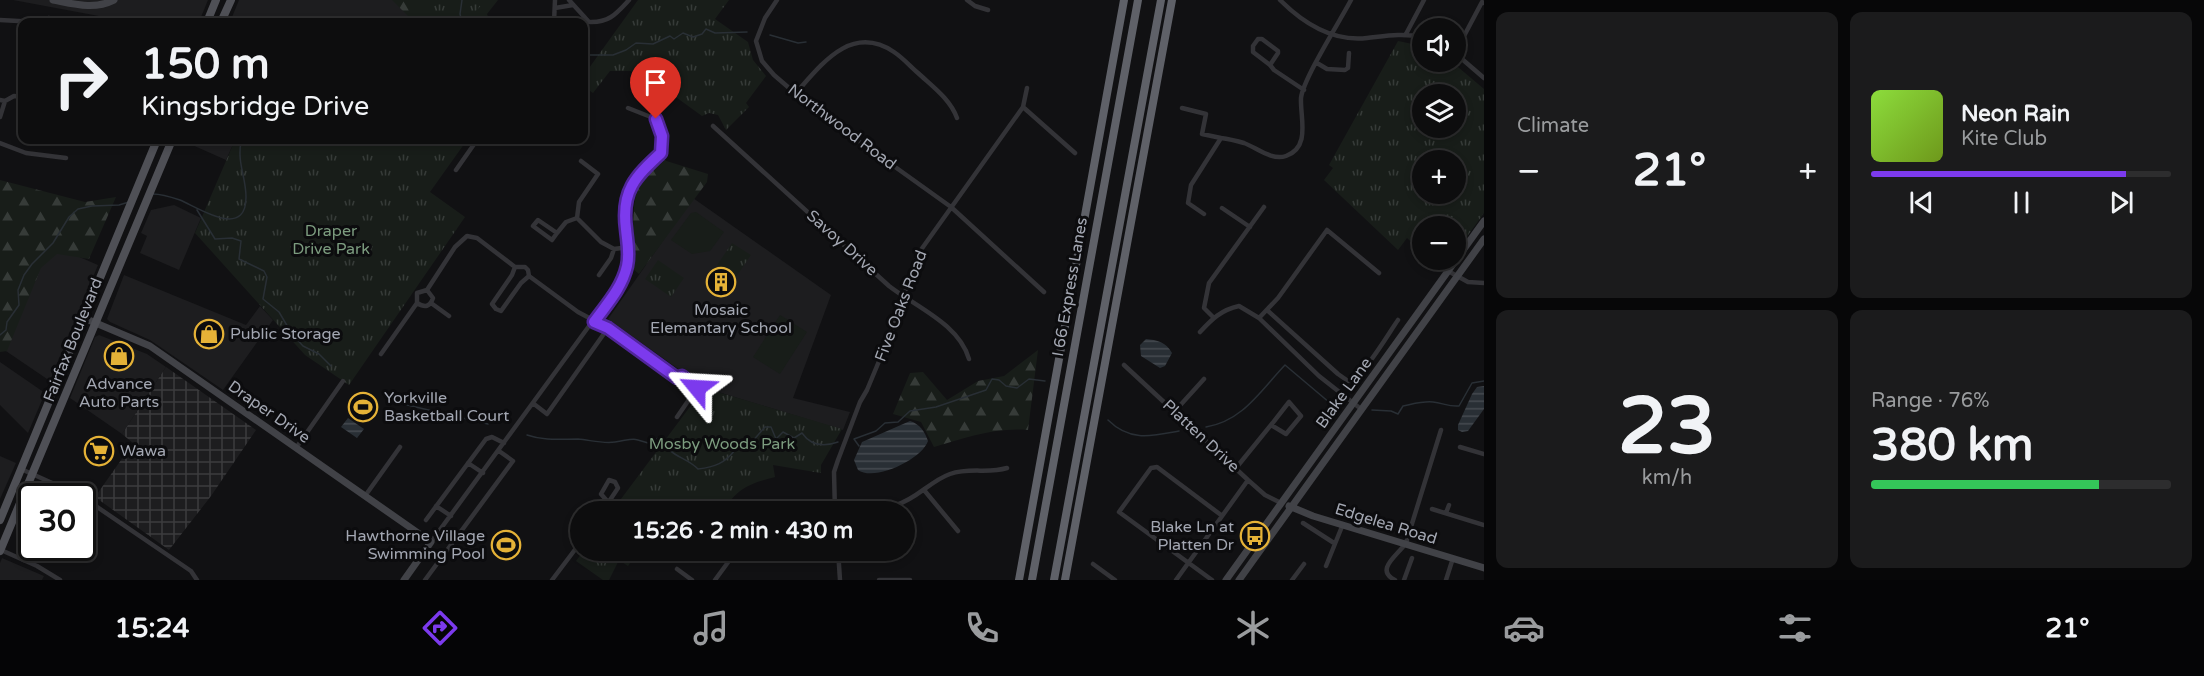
<!DOCTYPE html>
<meta charset="utf-8">
<style>
:root{--surface:#0d0d0e;--page:#1b1b1c;--text:#f1f3f6;--muted:#9a9c9e;--line:#2d2d2e;--accent:#7c3aed}
body{margin:0;font-family:"Varela Round",sans-serif;background:var(--page);color:var(--text);height:100vh;display:flex;flex-direction:column;font-size:22px;white-space:nowrap}
*{box-sizing:border-box;margin:0}
p{font-size:20px;color:var(--muted)}
.icon{flex:none;width:33px;height:33px;fill:none;stroke:currentColor;stroke-width:2;stroke-linecap:round;stroke-linejoin:round}
.map{position:relative;flex:1;overflow:hidden}
.drawer{display:flex;flex-direction:column;gap:12px;padding:12px;background:#070708;width:720px}
.drawer>*{flex:none}
.top-card{position:absolute;left:18px;top:18px;width:570px;height:126px;border-radius:12px;box-shadow:0 3px 9px #0003,0 0 0 2px var(--line);background:#0d0d0e;color:var(--text);overflow:hidden}
.buttons{position:absolute;left:1412px;top:18px;display:grid;gap:12px}
.buttons a{display:grid;place-items:center;width:54px;height:54px;border-radius:50%;background:var(--surface);box-shadow:0 3px 9px #0003,0 0 0 2px var(--line);font-size:30px}
.speed{position:absolute;left:18px;top:483px;display:flex;gap:12px;font-size:30px;font-weight:700;text-align:center}
.speed>*{display:grid;place-content:center;width:78px;height:78px;border-radius:50%;background:var(--surface);box-shadow:0 3px 9px #0003,0 0 0 2px var(--line);line-height:1}
.speed .limit{border:3px solid #111;border-radius:9px;background:#fff;color:#111}
.pin{position:absolute;display:grid;place-items:center;width:51px;height:51px;color:#fff;margin:-62px -26px;border-radius:50% 50% 50% 0;rotate:-45deg;box-shadow:0 0 6px #0007}
.pin .icon{rotate:45deg}
.me{position:absolute;width:66px;margin:-33px;rotate:297deg;stroke-linejoin:round;filter:drop-shadow(0 0 4px #0008)}
.turn{display:flex;align-items:center;gap:21px;height:126px;padding:0 24px;font-size:27px}
.turn .icon{width:78px;height:78px;stroke-width:2.5}
.turn b{display:block;font-size:42px;line-height:51px}
.big{font-size:45px;font-weight:800;line-height:1.1}
.drawer .card{flex:1;display:flex;flex-direction:column;justify-content:center;gap:9px;min-width:0;padding:0 21px;border-radius:12px;background:var(--page)}
.drawer .dial{align-items:center;gap:0}
.dial b{font-size:78px;line-height:1}
.song{display:flex;align-items:center;gap:18px}
.cover{width:72px;height:72px;border-radius:9px;background:linear-gradient(135deg,hsl(90 70% 55%),hsl(80 70% 35%))}
.played{height:6px;border-radius:3px;background:linear-gradient(90deg,var(--accent) 85%,var(--line) 85%)}
.keys{display:flex;justify-content:space-around;direction:ltr}
.heat{display:flex;justify-content:space-between;align-items:center;font-size:33px;direction:ltr}
.charge{height:9px;border-radius:4px;background:linear-gradient(90deg,#34c759 76%,var(--line) 0)}
.drawer .tiles{flex:1;display:grid;gap:12px;grid-template-columns:repeat(2,1fr)}
.trip{position:absolute;left:570px;top:501px;width:345px;height:60px;border-radius:30px;background:var(--surface);box-shadow:0 3px 9px #0003,0 0 0 2px var(--line);font-weight:800;line-height:60px;text-align:center}
.dock{display:flex;height:96px;justify-content:space-around;align-items:center;background:#050506;color:var(--muted)}
.dock .icon{width:42px;height:42px}
.dock .selected{color:var(--accent)}
.dock b{font-size:27px;color:var(--text)}
main{display:flex;flex:1;min-height:0}
.map>svg:first-child{display:block}
.built{fill:#1d1d1f}
.industrial{fill:url(#industrial-grid)}
.grass{fill:#181d19}
.forest{fill:url(#forest-firs)}
.park{fill:url(#park-tufts);fill-rule:evenodd}
.water{fill:url(#water-rules)}
.lines{fill:none;stroke-linecap:round;stroke-linejoin:round}
.stream{stroke:#292f35;stroke-width:1.5}
.street{stroke:#333337;stroke-width:4.5}
.secondary{stroke:#414247;stroke-width:7}
.primary{stroke:#4f5056;stroke-width:8}
.highway{stroke:#5f6168;stroke-width:8}
.route-casing{stroke:#51269a;stroke-width:15}
.route{stroke:#7c3aed;stroke-width:10}
.labels{text-anchor:middle;dominant-baseline:central;stroke-width:6;stroke-linejoin:round;paint-order:stroke}
.street-label{font-size:16px;fill:#a3a7b2;stroke:#0c0c0e}
.park-label{font-size:16px;fill:#7c9c7f;stroke:#0c0c0e}
.poi-label{font-size:16px;fill:#a3a7b2;stroke:#0c0c0e;text-anchor:start}
</style>
<main>
<div class="map">
<svg width="1484" height="580" viewBox="0 0 1484 580">
<defs>
<pattern id="industrial-grid" width="8" height="8" patternUnits="userSpaceOnUse" patternTransform="scale(1.5)"><rect width="8" height="8" fill="#1d1d1f"/><path d="M0 4h8M4 0v8" fill="none" stroke="#3b3b3d"/></pattern>
<pattern id="forest-firs" width="22" height="20" patternUnits="userSpaceOnUse" patternTransform="scale(1.5)"><rect width="22" height="20" fill="#181d19"/><path d="M5 1l3.5 6h-7zM16 11l3.5 6h-7z" fill="#363b38"/></pattern>
<pattern id="park-tufts" width="24" height="20" patternUnits="userSpaceOnUse" patternTransform="scale(1.5)"><rect width="24" height="20" fill="#181d19"/><path d="M3 7l-1-3M5 7V3M7 7l1-3M15 17l-1-3M17 17v-4M19 17l1-3" fill="none" stroke="#363b38"/></pattern>
<pattern id="water-rules" width="6" height="5" patternUnits="userSpaceOnUse" patternTransform="scale(1.5)"><rect width="6" height="5" fill="#292f35"/><path d="M0 2.5h6" fill="none" stroke="#454a50"/></pattern>
</defs>
<rect width="100%" height="100%" fill="#111113"/>
<path class="built" d="M13,0H208L199,22H131Z
M239,0H453L430,22H230Z
M181,140H235L226,160Z
M693,198L831,295L793,398L850,412L843,430L705,388L608,319Z
M174,205L201,218L179,270L140,253L147,236L141,233L151,210Z
M40,240L98,265L50,381L0,347Z
M124,275L246,325L260,306L273,320L223,390L150,340L110,322L107,319Z
M99,335L147,354L166,367L122,434L70,398L95,337Z
M0,362L45,393L28,433L0,405Z
M0,456L16,463L0,499Z
M2,558L44,576L42,580H0V563Z"/>
<path class="industrial" d="M166,367L256,430L211,496L169,550L95,497L133,443L122,434Z"/>
<path class="grass" d="M696,212L724,232L710,251L692,254L671,240L691,213Z
M780,315L807,332L780,374L753,357Z
M357,396L375,408L368,418L350,406Z"/>
<path class="forest" d="M392,0H498L487,14L490,22H414Z
M660,159L708,174L707,182L639,274L631,267L634,206L638,184Z
M0,180L85,202L116,197L89,259L57,254L41,268L7,351L0,352Z
M1038,350L1028,430C996,427 964,438 934,447L921,422L893,414L910,373L923,372L947,400L978,381L1004,376Z"/>
<path class="park" d="M412,0H486L476,11L489,22H416Z
M638,0H729L715,19L748,42L753,60L766,76L746,103L749,107L726,130L718,115L709,113L702,116L662,87L652,86L642,98L632,92L641,79L631,71H610L593,93L584,87V75Z
M1398,41L1422,46V62H1452L1484,89V213L1455,253V226H1422V252L1407,238L1398,250L1324,180L1333,168L1329,165ZM1422,94H1455V128H1422ZM1422,160H1455V194H1422Z
M235,140H467L430,192L465,217L349,385L305,355L195,233Z
M732,243L751,255L736,277L717,265Z
M658,260L684,278L671,297L645,279Z
M704,388L842,429L821,465V473L773,465L775,477C747,484 739,488 722,511H682L668,501L654,511H612Z
M584,550H638V551L628,566L619,560L609,580H603L576,561Z"/>
<path class="water" d="M1146,339C1157,340 1166,342 1172,353L1165,366L1160,368L1141,356L1140,345Z
M1484,386V409L1468,431L1462,432L1458,430V425L1472,394L1477,387Z
M348,418L364,429L357,438L341,427Z
M910,421C920,424 925,432 928,441C922,459 875,482 858,470L854,460L862,442Z
M514,534L521,539L509,555L495,546L499,541L506,544Z"/>
<g class="lines">
<path class="stream" d="M462,0L460,14L462,22
M770,35L798,43L806,42
M584,55H613L626,50L636,43L653,44L670,36L674,39L683,33L693,37L702,34L706,29L715,33L747,32
M319,140H329
M153,194C162,194 171,197 180,200C199,208 246,240 246,197C246,177 237,163 241,142L244,140
M197,210L215,239L232,238L241,241L239,259L264,271L267,277L263,299L279,312L292,334L303,346L319,354L331,366
M0,335L6,330L7,322L19,305L18,290L24,275L32,264L53,243L69,217L78,209L92,206L119,205L129,202
M403,404L488,424
M1372,410L1391,411L1398,414L1403,406C1413,404 1423,401 1433,402C1443,403 1449,407 1459,406L1472,383L1484,381
M1108,420C1130,442 1152,436 1179,431
M1206,427C1243,421 1261,390 1285,365L1330,403L1334,404
M527,435C544,441 561,439 578,439C590,440 603,444 615,442C635,439 631,437 651,444L658,438L663,439C667,456 687,457 698,469C715,467 725,463 735,450L734,443H751L765,427H771L776,439L783,432L794,438L802,433C811,446 824,447 838,442
M859,446L854,439L876,431L885,423L898,422L910,411L936,407L986,390L992,379L999,380L1006,386L1017,388L1029,379L1045,381"/>
<path class="street" d="M569,0L589,22C609,23 616,14 629,0
M777,0L765,18L756,41L762,61L774,75L810,106L951,207L1044,292
M967,0L975,6L988,10
M1280,0C1303,23 1333,42 1367,38C1386,36 1402,33 1422,37
M555,8L573,5
M0,20L37,22L49,18
M554,22L555,0
M1406,34L1424,0
M1455,53L1482,2L1484,3
M1455,53L1484,78
M1317,63L1327,69L1345,70L1348,68L1349,53
M1270,65L1278,53V51L1262,39H1258L1253,46V52L1270,65L1274,70L1304,90
M795,94C821,65 851,23 894,52C903,58 910,66 918,73C933,87 950,99 957,118
M0,100L5,101L14,96L22,97
M1023,107L1075,153
M1182,108L1206,114L1202,134L1221,138
M0,117L5,101
M713,126L889,286C916,307 959,324 969,359
M0,143L26,153L66,158
M581,161L598,174L579,202L577,218L601,242L614,249L629,247
M456,170L477,140
M1222,208L1250,227
M1204,214L1188,203L1191,185L1221,138C1229,139 1237,141 1244,143C1257,148 1272,161 1286,156C1311,147 1300,118 1301,98C1303,79 1340,21 1351,0
M557,233L552,240L533,226L538,220L557,233L566,222L577,218
M515,267L512,275L492,304L496,309L501,311L521,283L529,276
M1448,271L1468,282L1484,283
M599,275L611,258L614,249
M417,303C425,308 430,307 433,298L427,290
M431,303L449,316
M1267,310L1338,374L1348,381C1363,378 1388,334 1398,320
M1213,317L1204,308L1209,283L1264,207
M1259,318L1278,298L1327,230L1379,273
M1200,332C1212,319 1221,310 1239,306L1259,318L1319,376L1361,409
M381,354L417,303V293L427,290L455,247L467,236L477,238L515,267H525L528,270L529,276L578,312L608,328L677,378L682,376L697,388L677,417
M1124,365L1248,480L1265,495L1281,503
M534,404L547,414L608,328
M1175,411L1204,379
M1460,447L1484,454
M296,448L343,381
M468,463L483,473
M1236,468L1271,425L1286,434L1301,416L1289,402L1271,425
M21,469L81,496L191,571L197,580
M924,490L958,531
M365,496L400,447
M436,506L451,516
M1432,509L1484,525
M602,512L618,488L615,482L609,480L601,494L608,502
M784,512L896,505C917,499 930,481 950,474C970,467 988,474 1007,468
M835,512L834,472L838,460L860,402L867,390L892,330L918,254L1023,107L1027,88
M1446,513L1449,505
M426,520L486,439L492,437L504,443
M1303,523L1334,543
M431,542L622,281L628,258L624,214L627,195L638,175L661,153L662,136L656,119L628,108
M1,550L37,566L60,580
M838,550L840,580
M1093,564L1115,580
M1326,566L1343,524
M677,569L692,580
M425,580L513,461L499,451
M552,580L580,543
M715,580L737,550
M879,580H910
M1176,580L1248,480
M1212,580L1119,512L1151,468L1157,467L1221,515
M1292,580L1304,564
M1395,580C1374,570 1398,555 1406,543L1441,430
M1404,580L1412,558
M1446,580L1453,558"/>
<path class="secondary" d="M53,0C74,4 94,10 114,0
M84,318L150,346L431,542L404,580
M1289,506L1313,516L1484,568
M1226,580L1484,221
M1239,580L1484,239"/>
<path class="primary" d="M207,22L216,0
M221,22L231,0
M0,520L157,140
M0,551L172,140"/>
<path class="highway" d="M1019,580L1124,0
M1032,580L1138,0
M1054,580L1161,0
M1065,580L1172,0"/>
</g>
<g class="lines">
<g class="route-casing">
<path id="route" d="M656,119L662,136L661,153C635,177 621,191 626,229C627,241 630,253 627,266C622,288 607,304 594,322L608,328L677,378L682,376L697,388"/>
</g>
<use href="#route" class="route"/>
</g>
<defs>
<g id="building-ring" transform="scale(1.5)"><circle r="9.5" fill="#0c0c0e" stroke="#e5b237" stroke-width="1.5"/><path d="M-4-6H4V6H1V3H-1V6H-4ZM-2.5-4.3h1.7v1.8h-1.7ZM.8-4.3h1.7v1.8H.8ZM-2.5-1h1.7V.8h-1.7ZM.8-1h1.7V.8H.8Z" fill="#e5b237"/></g>
<g id="shop-ring" transform="scale(1.5)"><circle r="9.5" fill="#0c0c0e" stroke="#e5b237" stroke-width="1.5"/><path d="M-5-2.5h2.3a2.7 3.5 0 0 1 5.4 0H5L5.5 6h-11ZM-1.5-2.5h3a1.5 2.3 0 0 0-3 0Z" fill="#e5b237"/></g>
<g id="stadium-ring" transform="scale(1.5)"><circle r="9.5" fill="#0c0c0e" stroke="#e5b237" stroke-width="1.5"/><path d="M0-5a6.5 5 0 1 0 0 10a6.5 5 0 1 0 0-10ZM-3.5-1.8h7v3.6h-7Z" fill="#e5b237"/></g>
<g id="supermarket-ring" transform="scale(1.5)"><circle r="9.5" fill="#0c0c0e" stroke="#e5b237" stroke-width="1.5"/><path d="M-6-5.5h2.5l.6 2H6L4.5 2H-2.5L-4.4-4H-6ZM-1.5 3.2a1.3 1.3 0 1 0 .1 0ZM3 3.2a1.3 1.3 0 1 0 .1 0Z" fill="#e5b237"/></g>
<g id="bus-ring" transform="scale(1.5)"><circle r="9.5" fill="#0c0c0e" stroke="#e5b237" stroke-width="1.5"/><path d="M-5-6H5V4H4V6H2V4H-2V6H-4V4H-5ZM-3.5-4V0h7V-4ZM-3.5 1.2v1.5H-2V1.2ZM2 1.2v1.5H3.5V1.2Z" fill="#e5b237"/></g>
</defs>
<g fill-rule="evenodd">
<use href="#building-ring" x="721" y="282"/>
<use href="#shop-ring" x="209" y="334"/>
<use href="#shop-ring" x="119" y="356"/>
<use href="#stadium-ring" x="363" y="407"/>
<use href="#supermarket-ring" x="99" y="451"/>
<use href="#bus-ring" x="1255" y="536"/>
<use href="#stadium-ring" x="506" y="545"/>
</g>
<g class="labels">
<g class="street-label">
<text transform="translate(842 127) rotate(37)">Northwood Road</text>
<text transform="translate(842 243) rotate(42)">Savoy Drive</text>
<text transform="translate(1070 287) rotate(-80)">I 66 Express Lanes</text>
<text transform="translate(901 306) rotate(-69)">Five Oaks Road</text>
<text transform="translate(73 340) rotate(-68)">Fairfax Boulevard</text>
<text transform="translate(1344 393) rotate(-54)">Blake Lane</text>
<text transform="translate(269 412) rotate(35)">Draper Drive</text>
<text transform="translate(1201 436) rotate(43)">Platten Drive</text>
<text transform="translate(1386 524) rotate(17)">Edgelea Road</text>
</g>
<g class="park-label">
<text x="331" y="231">Draper<tspan x="331" dy="18">Drive Park</tspan></text>
<text x="722" y="444">Mosby Woods Park</text>
</g>
<g class="poi-label">
<text x="721" y="310" text-anchor="middle">Mosaic<tspan x="721" dy="18">Elemantary School</tspan></text>
<text x="230" y="334">Public Storage</text>
<text x="119" y="384" text-anchor="middle">Advance<tspan x="119" dy="18">Auto Parts</tspan></text>
<text x="384" y="398">Yorkville<tspan x="384" dy="18">Basketball Court</tspan></text>
<text x="120" y="451">Wawa</text>
<text x="1234" y="527" text-anchor="end">Blake Ln at<tspan x="1234" dy="18">Platten Dr</tspan></text>
<text x="485" y="536" text-anchor="end">Hawthorne Village<tspan x="485" dy="18">Swimming Pool</tspan></text>
</g>
</g>
</svg>
<div class="buttons">
<a><svg class="icon" aria-label="sound" viewBox="0 0 24 24"><path d="M4 9h4l5-4v14l-5-4H4zM17 9q2 3 0 6"/></svg></a>
<a><svg class="icon" aria-label="layers" viewBox="0 0 24 24"><path d="M12 4l9 5-9 5-9-5zM3 14l9 5 9-5"/></svg></a>
<a>+</a>
<a>−</a>
</div>
<div class="speed"><div class="limit">30</div></div>
<div class="pin" style="left:656px;top:119px;background:#d93025"><svg class="icon" aria-label="arrive" viewBox="0 0 24 24"><path d="M6 21V4h12l-3 4 3 4H6"/></svg></div>
<svg class="me" style="left:697px;top:388px" viewBox="-20 -20 40 40"><path d="M0-17L14 15 0 8-14 15z" fill="#7c3aed" stroke="#fff" stroke-width="4"/></svg>
<div class="trip">15:26 · 2 min · 430 m</div>
<div class="top-card">
<div class="turn"><svg class="icon" aria-label="right" viewBox="0 0 24 24"><path d="M7 20v-9h11M14 6l5 5-5 5"/></svg><div><b>150 m</b>Kingsbridge Drive</div></div>
</div>
</div>
<section class="drawer">
<div class="tiles">
<div class="card"><p>Climate</p>
<div class="heat"><a>−</a><b class="big">21°</b><a>+</a></div>
</div>
<div class="card">
<div class="song"><i class="cover"></i><div><b>Neon Rain</b><p>Kite Club</p></div></div>
<div class="played"></div>
<div class="keys"><svg class="icon" aria-label="previous" viewBox="0 0 24 24"><path d="M18 5L8 12l10 7zM5 5v14"/></svg><svg class="icon" aria-label="pause" viewBox="0 0 24 24"><path d="M8 5v14M16 5v14"/></svg><svg class="icon" aria-label="next" viewBox="0 0 24 24"><path d="M6 5l10 7-10 7zM19 5v14"/></svg></div>
</div>
<div class="card dial"><b>23</b><p>km/h</p></div>
<div class="card"><p>Range · 76%</p><b class="big">380 km</b><div class="charge"></div></div>
</div>
</section>
</main>
<nav class="dock">
<b>15:24</b>
<svg class="icon selected" aria-label="directions" viewBox="0 0 24 24"><path d="M12 3l9 9-9 9-9-9zM9 14v-3h6M13 9l2 2-2 2"/></svg>
<svg class="icon" aria-label="music" viewBox="0 0 24 24"><path d="M9 18V5l10-2v13"/><circle cx="6" cy="18" r="3"/><circle cx="16" cy="16" r="3"/></svg>
<svg class="icon" aria-label="phone" viewBox="0 0 24 24"><path d="M5 4h4l2 5-3 2q2 4 5 5l2-3 5 2v4C11 20 4 13 5 4z"/></svg>
<svg class="icon" aria-label="climate" viewBox="0 0 24 24"><path d="M12 3v18M4 7l16 10M4 17L20 7"/></svg>
<svg class="icon" aria-label="car" viewBox="0 0 24 24"><path d="M5 17H2v-5l4-1 3-4h7l3 4 3 1v5h-3M9 17h6M6 11h13"/><circle cx="7" cy="17" r="2"/><circle cx="17" cy="17" r="2"/></svg>
<svg class="icon" aria-label="filters" viewBox="0 0 24 24"><path d="M4 7h16M4 17h16"/><circle cx="9" cy="7" r="2"/><circle cx="15" cy="17" r="2"/></svg>
<b>21°</b>
</nav>
